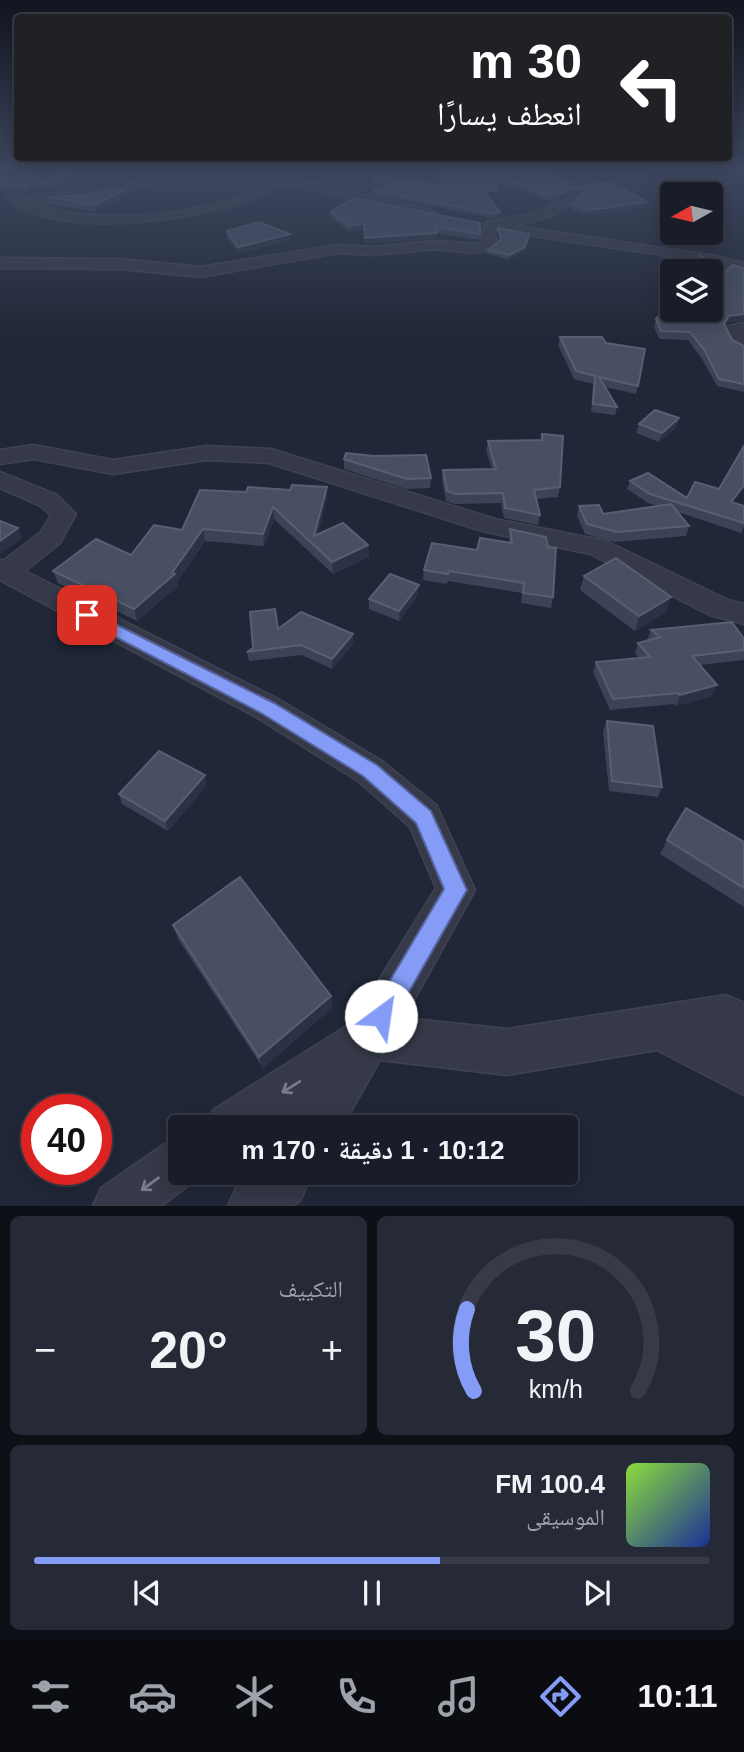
<!DOCTYPE html>
<html lang="ar">
<meta charset="utf-8">
<style>
:root{--surface:#191d2a;--page:#262a36;--text:#f1f3f6;--muted:#9fa2a8;--line:#373b47;--accent:#849cf5}
body{margin:0;font-family:Arial,"Noto Naskh Arabic",sans-serif;background:var(--page);color:var(--text);direction:rtl;height:100vh;display:flex;flex-direction:column;font-size:26px;white-space:nowrap}
*{box-sizing:border-box;margin:0}
p{font-size:23px;color:var(--muted)}
.icon{flex:none;width:38px;height:38px;fill:none;stroke:currentColor;stroke-width:2;stroke-linecap:round;stroke-linejoin:round}
.map{position:relative;height:1206px;overflow:hidden;direction:ltr}
.side{display:flex;flex-direction:column;gap:10px;padding:10px;background:#0e1017;flex:1}
.side>*{flex:none}
.hud{position:absolute;left:14px;top:14px;width:718px;height:147px;border-radius:7px;box-shadow:0 4px 18px #0003,0 0 0 2px var(--line);direction:rtl;background:#202124;color:#fff;overflow:hidden}
.needle{width:46px;rotate:262deg}
.tools{position:absolute;left:660px;top:182px;display:grid;gap:14px}
.tools a{display:grid;place-items:center;width:63px;height:63px;border-radius:7px;background:var(--surface);box-shadow:0 4px 18px #0003,0 0 0 2px var(--line);font-size:35px}
.speed{position:absolute;left:21px;top:1094px;display:flex;gap:14px;font-size:35px;font-weight:700;text-align:center}
.speed>*{display:grid;place-content:center;width:91px;height:91px;border-radius:50%;background:var(--surface);box-shadow:0 4px 18px #0003,0 0 0 2px var(--line);line-height:1}
.speed .limit{border:10px solid #d22;background:#fff;color:#111}
.pin{position:absolute;display:grid;place-items:center;width:60px;height:60px;color:#fff;margin:-30px;border-radius:14px;box-shadow:0 4px 10px #0006}
.me{position:absolute;width:77px;margin:-38px;rotate:31deg;stroke-linejoin:round;filter:drop-shadow(0 0 5px #0008)}
.turn{display:flex;align-items:center;gap:24px;height:147px;padding:0 35px;font-size:32px}
.turn .icon{width:91px;height:91px;stroke-width:2.5}
.turn b{display:block;font-size:49px;line-height:60px}
.big{font-size:52px;font-weight:800;line-height:1.1}
.side .card{flex:1;display:flex;flex-direction:column;justify-content:center;gap:10px;min-width:0;padding:0 24px;border-radius:10px;background:var(--page)}
.side .dial{align-items:center;gap:0}
.dial svg{height:182px;overflow:visible;fill:none;stroke:var(--line);stroke-width:7;stroke-linecap:round;text-anchor:middle}
.dial text{fill:var(--text);stroke:none}
.song{display:flex;align-items:center;gap:21px}
.cover{width:84px;height:84px;border-radius:10px;background:linear-gradient(135deg,hsl(90 70% 55%),hsl(230 70% 35%))}
.played{height:7px;border-radius:4px;background:linear-gradient(90deg,var(--accent) 60%,var(--line) 60%)}
.keys{display:flex;justify-content:space-around;direction:ltr}
.heat{display:flex;justify-content:space-between;align-items:center;font-size:38px;direction:ltr}
.side .tiles{flex:1;display:grid;gap:10px;grid-template-columns:1fr 1fr}
.card:last-child{grid-column:span 2}
.trip{position:absolute;left:168px;top:1115px;width:410px;height:70px;border-radius:7px;background:var(--surface);box-shadow:0 4px 18px #0003,0 0 0 2px var(--line);font-weight:800;line-height:70px;text-align:center;direction:rtl}
.menu{display:flex;height:112px;justify-content:space-around;align-items:center;background:#0a0c11;color:var(--muted)}
.menu .icon{width:49px;height:49px}
.menu .current{color:var(--accent)}
.menu b{font-size:32px;color:var(--text)}
.map>svg:first-child{display:block}
.lines{fill:none;stroke-linecap:round;stroke-linejoin:round}
.minor-casing{stroke:#3e4352;stroke-width:3}
.minor{fill:#353948;fill-rule:evenodd}
.wall{fill:#3c4357}
.shaded-wall{fill:#2c3246}
.building{fill:#484f63;stroke:#585f72;stroke-width:2}
.oneway{stroke:#787d8d}
.route{fill:#849cf5;stroke:#56659f;stroke-width:2}
</style>
<div class="map">
<svg width="744" height="1206" viewBox="0 0 744 1206">
<rect width="100%" height="100%" fill="#212738"/>
<g class="lines">
<g class="minor-casing">
<path id="minor" d="M0,170H41L22,176L0,175Z
M161,170H175C156,188 51,213 32,198L38,194C78,193 126,192 161,170Z
M252,170H269L282,175L292,171L298,174L293,178L431,210L438,214L431,218C393,209 355,200 317,191C308,189 295,183 286,184C278,185 253,200 242,203C184,220 53,242 5,196L11,192C27,197 40,207 57,210C120,223 219,214 274,180Z
M346,170H374L438,180L444,184L438,188L352,173Z
M575,194L581,198L579,201L551,216L515,226L715,256L744,263V273L656,254L505,232L498,228L494,235L498,243L488,251L471,253L435,249L373,255L337,253L200,277L121,269L0,268V258L121,259L200,267L337,245L373,247L435,241L479,244L483,242L480,235L486,222L531,214Z
M744,323V352L731,345L724,330L727,326Z
M34,445L113,460L207,446L271,449L495,519L606,541L728,600L744,604V624L710,615L590,554L482,531L269,463L207,460L113,474L34,459L0,464V450Z
M0,472L57,495L76,514L60,543L25,571L278,699L382,761L437,806L475,890L404,1018L507,1029L726,995L744,1003V1047L741,1046L744,1047V1095L657,1050L507,1075L380,1060L342,1127H291L298,1110L273,1127H206L213,1110L353,1022L436,888L410,827L358,781L256,717L0,580V560L3,561L41,532L51,515L39,505L0,488Z
M180,1137V1172H200L197,1179L161,1206H93L101,1188L163,1145Z
M255,1172H313L300,1201L293,1206H228L236,1188Z"/>
</g>
<use href="#minor" class="minor"/>
</g>
<path class="wall" d="M57,170L46,191L40,186L28,192L0,190V172L30,177Z
M397,170H519L646,206L588,215L571,209L572,204L581,196L576,192L552,202L495,181L498,188L497,192H485L500,217L493,218L374,195V190L384,186L373,183V179L438,186L445,182L438,177L397,171Z
M130,194L95,212L48,204L46,197Z
M331,212L480,223L479,240L437,233L436,239L365,244L364,230L350,232L331,217Z
M498,228L529,234L525,251L509,259L487,254L488,250L500,241L498,232Z
M227,231L290,234V241L239,253L227,237Z
M699,256L723,273L727,323L725,326L732,340L744,346V392L717,386L702,359L688,340L659,339L654,327L656,319L710,271H697V263Z
M560,337L638,386L636,394L605,387L617,407L615,415L591,412L593,384L574,379L558,345Z
M679,418L676,428L659,442L636,433L639,424Z
M542,434L560,487L558,497L536,499L540,515L538,525L504,518L501,503L455,504L446,501L442,480L443,470L492,469L486,450L488,441L541,440Z
M344,459L431,478L430,488L406,489L344,469Z
M630,481L687,498L733,503L744,506V527L741,533L678,512L689,526L686,536L614,542L585,534L577,516L579,506L603,514L658,506L648,503L627,489Z
M327,487V498L318,534L368,545L369,557L333,574L274,519L264,546L205,541L177,582L178,586L137,621L58,583L53,571L131,555L182,530L246,492L290,490Z
M510,529L553,597L551,608L521,603L522,593L448,581L447,584L423,580L424,570L477,550L509,543Z
M584,576L666,612L635,631L580,590Z
M418,595L399,621L369,609V599Z
M278,629L353,634V644L332,669L302,655L249,661L247,652Z
M651,630L744,639V660L700,665L712,696L676,706L674,704L610,710L593,672L596,662L639,658L635,653L638,643L647,640Z
M607,721L662,787L658,797L609,791L603,731Z
M207,785L168,831L122,804L119,794Z
M667,840L744,842V907L660,854Z
M173,925L331,996L332,1008L263,1068L178,939Z"/>
<path class="shaded-wall" d="M84,170H102L46,191L44,184Z
M39,180L40,186L28,192L26,186Z
M577,187L576,192L552,202V197Z
M128,188L130,194L95,212L94,205Z
M647,202L646,206L588,215L589,210Z
M500,212V217L493,218V214Z
M364,224V230L350,232V226Z
M437,233L436,239L365,244V238Z
M290,234V241L239,253L238,247Z
M529,234L525,251L509,259V255Z
M744,314V321L727,323L722,331L724,324L729,316Z
M679,418L676,428L659,442L662,433Z
M744,485V489L727,511L731,502Z
M327,487V498L315,548L314,536Z
M273,507L274,519L264,546L263,534Z
M18,528L22,538L0,554V541Z
M203,529L205,541L177,582L178,586L137,621L134,609L172,573Z
M368,545L369,557L333,574L332,562Z
M419,585L418,595L399,621V611Z
M671,597L666,612L635,631L639,616Z
M353,634V644L332,669V659Z
M717,685L712,696L676,706L680,695Z
M205,775L207,785L168,831L165,821Z
M331,996L332,1008L263,1068L259,1057Z"/>
<path class="building" d="M57,170H84L44,184L39,180L26,186L0,184V172H22L30,177Z
M419,170H551L577,187L610,182L647,202L589,210L572,204L584,193L577,187L552,197L494,176L498,188H481L500,212L493,214L374,190L390,184L373,179L379,176L438,186L446,182V177L439,173Z
M128,188L94,205L46,197L85,195Z
M353,198L480,223V234L436,227L437,233L365,238L364,224L350,226L331,212Z
M259,222L290,234L238,247L227,231Z
M498,228L529,234L525,247L509,255L488,250L501,240Z
M699,256L722,262L723,273L733,265L744,268V314L729,316L724,324L732,340L744,346V384L719,379L705,351L690,332L661,331L656,319L672,301V310H710V271H698L700,270Z
M560,337H602L606,343L645,349L638,386L599,377L617,407L593,404L595,376L576,371Z
M655,410L679,418L662,433L639,424Z
M542,434L563,436L560,487L534,490L540,515L505,508L503,493L456,494L447,491L443,470L496,469L488,441L542,440Z
M744,446V485L731,502L744,506V523L650,494L630,481L648,473L687,498L695,482L719,489Z
M346,453L374,456L426,455L431,478L407,479L344,459Z
M292,485L327,487L314,536L343,523L368,545L332,562L273,507L263,534L203,529L172,573L175,574L134,609L53,571L96,539L131,555L154,525L182,530L200,490L246,492L248,487L290,490Z
M671,504L689,526L617,532L587,524L579,506L599,505L603,514Z
M0,521L18,528L0,541Z
M510,529L546,537L548,547L556,548L553,597L523,593L524,583L449,571L448,574L424,570L432,543L477,550L480,538L512,543Z
M616,558L671,597L639,616L584,576Z
M390,574L419,585L399,611L369,599Z
M275,609L278,629L301,612L353,634L332,659L301,645L247,652L253,648L250,612Z
M732,622L744,639V650L692,656L717,685L680,695L678,693L613,699L596,662L650,657L638,643L660,637L651,630Z
M607,721L653,726L662,787L612,781Z
M159,751L205,775L165,821L119,794Z
M686,808L744,842V888L667,840Z
M240,877L331,996L259,1057L173,925Z"/>
<defs><path id="oneway-shaft" d="M-6 0H5M1.5-3L5.5 0L1.5 3" fill="none" stroke-width="1.6" stroke-linecap="round" stroke-linejoin="round" transform="scale(1.75)"/></defs>
<g class="oneway">
<use href="#oneway-shaft" transform="translate(291 1087) rotate(148)"/>
<use href="#oneway-shaft" transform="translate(150 1184) rotate(144)"/>
</g>
<linearGradient id="sky" x2="0" y2="1"><stop stop-color="#12151f"/><stop offset="0.5" stop-color="#3d475e"/><stop offset="1" stop-color="#3d475e" stop-opacity="0"/></linearGradient>
<rect width="744" height="339" fill="url(#sky)"/>
<path class="route" d="M87,610L274,703L377,765L431,811L467,890L390,1025L381,1029L373,1025L369,1016L444,889L416,823L363,776L261,713L81,619L79,615Z"/>
</svg>
<div class="tools">
<a><svg class="needle" viewBox="-14 -14 28 28"><path d="M0-13l5 13h-10z" fill="#e53935"/><path d="M0 13l5-13h-10z" fill="#9fa2a8"/></svg></a>
<a><svg class="icon" aria-label="layers" viewBox="0 0 24 24"><path d="M12 4l9 5-9 5-9-5zM3 14l9 5 9-5"/></svg></a>
</div>
<div class="speed"><div class="limit">40</div></div>
<div class="pin" style="left:87px;top:615px;background:#d93025"><svg class="icon" aria-label="arrive" viewBox="0 0 24 24"><path d="M6 21V4h12l-3 4 3 4H6"/></svg></div>
<svg class="me" style="left:381px;top:1016px" viewBox="-20 -20 40 40"><circle r="19" fill="#fff"/><path d="M0-13L10 11 0 6-10 11z" fill="#849cf5"/></svg>
<div class="trip">10:12 · 1 دقيقة · 170 m</div>
<div class="hud">
<div class="turn"><svg class="icon" aria-label="left" viewBox="0 0 24 24"><path d="M17 20v-9H6M10 6l-5 5 5 5"/></svg><div><b>30 m</b>انعطف يسارًا</div></div>
</div>
</div>
<section class="side">
<div class="tiles">
<div class="card dial"><svg viewBox="0 0 100 80">
<path d="M14 69A42 42 0 1 1 86 69"/>
<path d="M14 69A42 42 0 0 1 11 33" stroke="#849cf5"/>
<text x="50" y="56" font-size="32" font-weight="700">30</text>
<text x="50" y="72" font-size="11">km/h</text>
</svg></div>
<div class="card"><p>التكييف</p>
<div class="heat"><a>−</a><b class="big">20°</b><a>+</a></div>
</div>
<div class="card">
<div class="song"><i class="cover"></i><div><b>100.4 FM</b><p>الموسيقى</p></div></div>
<div class="played"></div>
<div class="keys"><svg class="icon" aria-label="previous" viewBox="0 0 24 24"><path d="M18 5L8 12l10 7zM5 5v14"/></svg><svg class="icon" aria-label="pause" viewBox="0 0 24 24"><path d="M8 5v14M16 5v14"/></svg><svg class="icon" aria-label="next" viewBox="0 0 24 24"><path d="M6 5l10 7-10 7zM19 5v14"/></svg></div>
</div>
</div>
</section>
<nav class="menu">
<b>10:11</b>
<svg class="icon current" aria-label="directions" viewBox="0 0 24 24"><path d="M12 3l9 9-9 9-9-9zM9 14v-3h6M13 9l2 2-2 2"/></svg>
<svg class="icon" aria-label="music" viewBox="0 0 24 24"><path d="M9 18V5l10-2v13"/><circle cx="6" cy="18" r="3"/><circle cx="16" cy="16" r="3"/></svg>
<svg class="icon" aria-label="phone" viewBox="0 0 24 24"><path d="M5 4h4l2 5-3 2q2 4 5 5l2-3 5 2v4C11 20 4 13 5 4z"/></svg>
<svg class="icon" aria-label="climate" viewBox="0 0 24 24"><path d="M12 3v18M4 7l16 10M4 17L20 7"/></svg>
<svg class="icon" aria-label="car" viewBox="0 0 24 24"><path d="M5 17H2v-5l4-1 3-4h7l3 4 3 1v5h-3M9 17h6M6 11h13"/><circle cx="7" cy="17" r="2"/><circle cx="17" cy="17" r="2"/></svg>
<svg class="icon" aria-label="filters" viewBox="0 0 24 24"><path d="M4 7h16M4 17h16"/><circle cx="9" cy="7" r="2"/><circle cx="15" cy="17" r="2"/></svg>
</nav>
